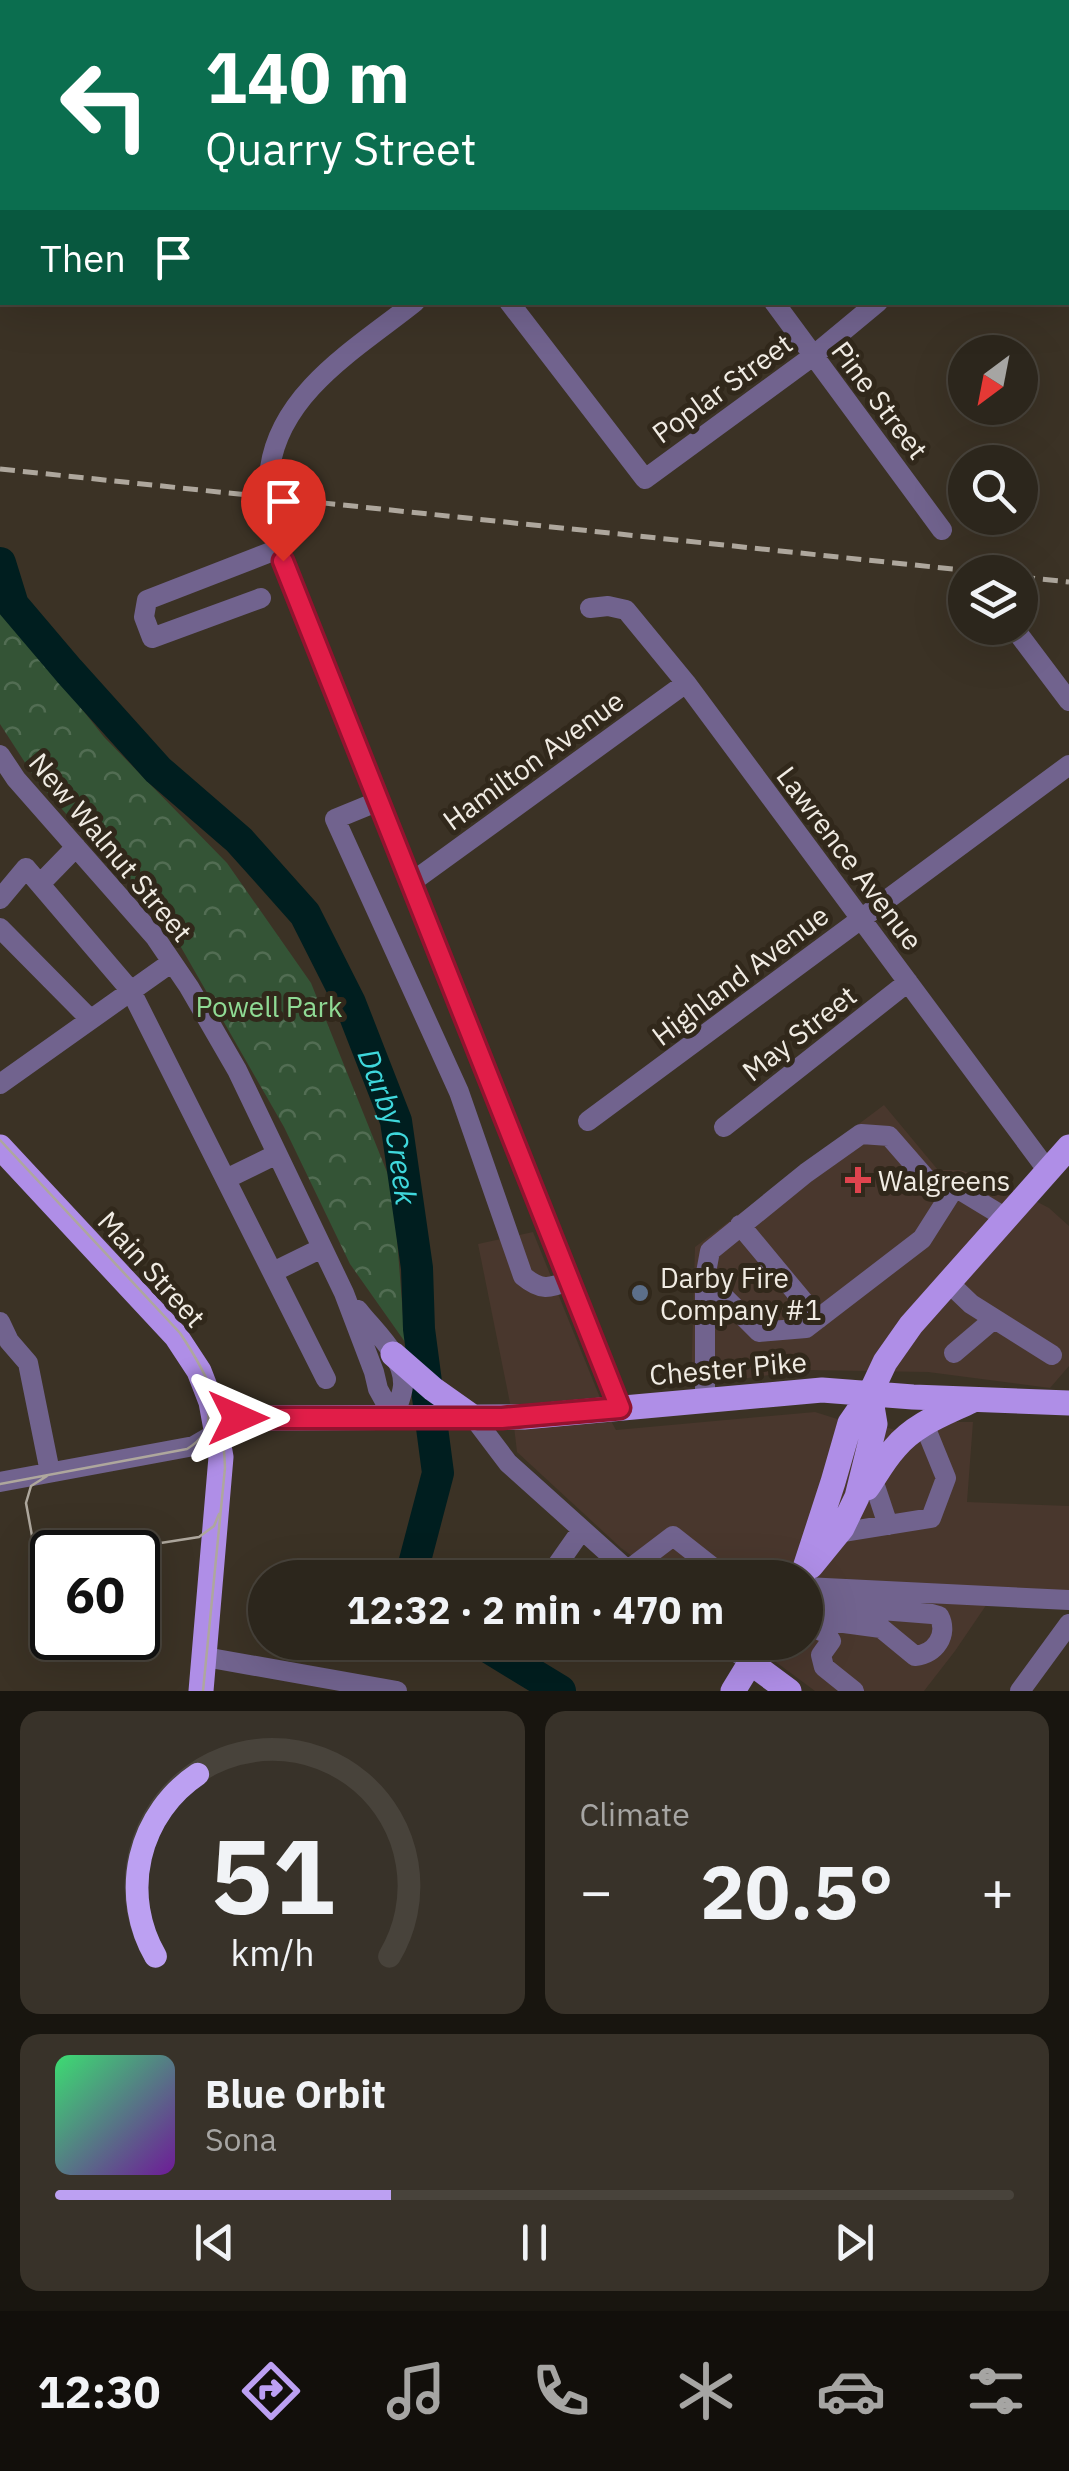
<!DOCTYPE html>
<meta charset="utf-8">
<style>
:root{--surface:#2c261c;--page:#383229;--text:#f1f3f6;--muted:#a6a5a3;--line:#48433b;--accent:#bca0f2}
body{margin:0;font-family:"IBM Plex Sans",sans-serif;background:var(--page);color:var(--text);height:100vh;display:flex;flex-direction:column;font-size:38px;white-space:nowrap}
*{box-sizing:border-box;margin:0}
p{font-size:32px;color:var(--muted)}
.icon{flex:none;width:55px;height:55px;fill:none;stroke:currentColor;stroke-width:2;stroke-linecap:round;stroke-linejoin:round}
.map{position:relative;height:1691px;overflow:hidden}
.side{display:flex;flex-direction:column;gap:20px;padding:20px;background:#18150f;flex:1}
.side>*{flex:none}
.top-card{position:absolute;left:0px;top:0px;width:1070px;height:305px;box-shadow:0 10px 40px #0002,0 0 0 2px var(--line);background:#0b6e4f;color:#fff;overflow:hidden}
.needle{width:65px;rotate:212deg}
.tools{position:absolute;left:948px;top:335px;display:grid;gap:20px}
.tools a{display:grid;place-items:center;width:90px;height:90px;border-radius:50%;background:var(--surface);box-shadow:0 10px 40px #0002,0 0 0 2px var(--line);font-size:50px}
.speed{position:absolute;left:30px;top:1530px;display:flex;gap:20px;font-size:50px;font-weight:700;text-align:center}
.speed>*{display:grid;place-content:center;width:130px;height:130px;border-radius:50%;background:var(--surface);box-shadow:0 10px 40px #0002,0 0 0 2px var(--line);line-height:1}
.speed .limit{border:5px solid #111;border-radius:15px;background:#fff;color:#111}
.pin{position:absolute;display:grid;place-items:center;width:85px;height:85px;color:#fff;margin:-102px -42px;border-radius:50% 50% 50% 0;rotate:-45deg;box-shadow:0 0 10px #0007}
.pin .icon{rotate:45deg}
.me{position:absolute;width:110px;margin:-55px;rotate:90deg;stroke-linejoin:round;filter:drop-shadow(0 0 8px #0008)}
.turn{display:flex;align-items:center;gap:35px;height:210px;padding:0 40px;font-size:45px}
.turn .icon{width:130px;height:130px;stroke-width:2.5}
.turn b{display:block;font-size:70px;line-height:85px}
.then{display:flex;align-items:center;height:95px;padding:0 40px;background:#0003;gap:20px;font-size:38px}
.big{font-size:75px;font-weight:700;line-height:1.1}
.side .tile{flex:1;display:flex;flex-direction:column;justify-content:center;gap:15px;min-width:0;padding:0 35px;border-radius:20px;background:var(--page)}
.side .dial{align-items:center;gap:0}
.dial svg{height:260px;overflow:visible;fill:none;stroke:var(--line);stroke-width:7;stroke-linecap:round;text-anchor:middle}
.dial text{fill:var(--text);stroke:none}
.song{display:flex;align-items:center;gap:30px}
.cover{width:120px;height:120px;border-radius:15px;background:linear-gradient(135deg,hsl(140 70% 55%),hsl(280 70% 35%))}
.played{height:10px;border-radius:5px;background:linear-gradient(90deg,var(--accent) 35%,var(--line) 35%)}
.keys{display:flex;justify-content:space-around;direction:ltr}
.heat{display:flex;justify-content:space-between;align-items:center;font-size:55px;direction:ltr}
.side .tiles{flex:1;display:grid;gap:20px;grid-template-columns:1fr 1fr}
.tile:last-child{grid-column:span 2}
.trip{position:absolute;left:248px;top:1560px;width:575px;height:100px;border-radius:50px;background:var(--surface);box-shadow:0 10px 40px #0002,0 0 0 2px var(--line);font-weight:700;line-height:100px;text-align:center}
.dock{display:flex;height:160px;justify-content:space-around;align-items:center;background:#120f0b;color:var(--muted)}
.dock .icon{width:70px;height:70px}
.dock .selected{color:var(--accent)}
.dock b{font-size:45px;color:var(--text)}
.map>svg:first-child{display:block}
.commercial{fill:#49372d}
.park{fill:url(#park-crowns)}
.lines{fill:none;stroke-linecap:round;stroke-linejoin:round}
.stream{stroke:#001e1f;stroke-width:5}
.river{stroke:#001e1f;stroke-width:32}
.minor{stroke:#71638e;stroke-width:20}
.major{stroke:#af8ee7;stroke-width:25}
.tram{stroke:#aea79d;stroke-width:2.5}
.rail{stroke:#aea79d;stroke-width:5;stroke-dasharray:15 8;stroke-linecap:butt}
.route-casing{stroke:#92132f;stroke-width:25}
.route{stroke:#e11d48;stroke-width:18}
.health-dot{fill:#e0444e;stroke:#31281b;stroke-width:4}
.service-dot{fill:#5c6f8a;stroke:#31281b;stroke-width:4}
.labels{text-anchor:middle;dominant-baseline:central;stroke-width:10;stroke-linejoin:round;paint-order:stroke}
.street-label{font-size:28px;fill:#f0ebe3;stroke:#31281b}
.park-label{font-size:28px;fill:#8fda94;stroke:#31281b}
.poi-label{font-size:28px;fill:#f0ebe3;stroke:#31281b;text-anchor:start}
.water-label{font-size:30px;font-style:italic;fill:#3fd8dc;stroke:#31281b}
</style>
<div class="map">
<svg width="1069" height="1691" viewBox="0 0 1069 1691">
<defs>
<pattern id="park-crowns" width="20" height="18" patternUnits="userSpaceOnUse" patternTransform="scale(2.5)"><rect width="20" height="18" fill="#345436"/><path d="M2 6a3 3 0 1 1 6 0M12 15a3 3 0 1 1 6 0" fill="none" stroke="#526d53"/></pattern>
</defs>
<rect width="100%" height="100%" fill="#3b3225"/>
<path class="commercial" d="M884,1105L938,1170H960L1003,1184L1049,1208L1069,1226V1366L1050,1388L928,1372L806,1370L691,1386L695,1247Z
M533,1232L605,1410L616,1430L815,1412L850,1423L875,1424L909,1434L954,1422H973L967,1502L1069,1506V1603L991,1598L955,1651L924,1691H815L750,1643L805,1642V1578L661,1577L621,1548L517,1452L513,1418L478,1244Z"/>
<path class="park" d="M0,606L104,737L227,863L311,983L393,1187L405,1342L350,1264L284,1127L174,935L37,781L0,724Z"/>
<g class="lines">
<path class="stream" d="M493,1652L519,1644"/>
<g class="river">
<path d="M468,2L470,0"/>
<path d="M0,137L2,136"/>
<path id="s1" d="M0,563L13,605L69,671L158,770L239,840L305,914L350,1003L396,1121L417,1268L419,1329L438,1473L413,1568L419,1578"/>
<path d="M480,1642L560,1691"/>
</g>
<path class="minor" d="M58,0L60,2
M541,0L543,2
M912,0L913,2
M1068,153L1069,152
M1068,187L1069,189
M415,302C359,347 281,391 270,468C267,488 279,539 283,561L621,1408
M509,302L645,479L813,356L878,302
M774,302L942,530
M261,598L152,638L144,617L147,600L281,548
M590,608L608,606L626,610L686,683L1048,1171
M1017,632L1069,701
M0,755L16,779L155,937L189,987L237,1070L344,1293L374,1372L378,1389L394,1418
M379,801L335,819L459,1092L523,1276C541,1291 549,1289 570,1280
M412,882L686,683
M41,883L76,847
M0,899L26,868L131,991L326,1379
M0,928L90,1019
M0,1084L172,962
M588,1121L1069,765
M724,1127L908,982
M226,1179L277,1154
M740,1225L818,1319
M273,1272L322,1248
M705,1278L710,1251L806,1173L861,1134L889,1136L930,1183L955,1187
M949,1283L971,1304L1052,1355
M358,1310C374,1331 405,1357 403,1386C402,1397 396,1408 394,1418
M0,1322L9,1341L28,1363L50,1472
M954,1353L994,1319
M705,1401V1278L759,1332L806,1328L922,1239L955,1187L1006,1218
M474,1418L508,1463L636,1578
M873,1480L888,1525
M0,1482L194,1446L218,1432
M838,1533L931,1518L946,1478L924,1424
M627,1571L673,1536L720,1573L717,1578
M548,1578L581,1531
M805,1587L1069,1600
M805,1604L932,1614L939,1616C949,1635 935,1654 915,1656L881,1628L822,1620L805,1615
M805,1624L826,1633L831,1641L821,1655L824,1667L854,1691
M723,1642L751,1663
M432,1645L440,1642
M205,1657L397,1691
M1020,1691L1069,1624"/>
<path class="major" d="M0,1147L176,1336L199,1371L211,1402L221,1457L201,1691
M393,1354L433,1389L474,1418
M218,1432L238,1418L524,1417L822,1390L913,1397L1069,1403
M867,1488C876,1475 884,1460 895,1448C915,1424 944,1414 971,1401
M811,1566L842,1528L857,1497L875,1424L870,1394
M802,1577L833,1482L850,1423L870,1394L885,1362L911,1325L1069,1147
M751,1663L789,1691
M733,1691L763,1642"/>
<path class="tram" d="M0,1140L180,1333C212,1381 223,1410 225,1468L203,1691
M47,1476L31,1486L26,1503L35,1552L41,1560L52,1567
M0,1484L187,1449C205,1438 213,1423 206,1403
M103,1552L199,1537L214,1526L219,1514"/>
<path class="rail" d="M0,469L981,572
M1020,577L1069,582"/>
</g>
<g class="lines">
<g class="route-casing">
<path id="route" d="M238,1418H502L620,1408L283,561"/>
</g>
<use href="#route" class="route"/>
</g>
<path class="health-dot" d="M853 1165h10v10h10v10h-10v10h-10v-10h-10v-10h10z"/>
<circle class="service-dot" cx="640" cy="1293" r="10"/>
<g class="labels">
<g class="street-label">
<text transform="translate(722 388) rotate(-36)">Poplar Street</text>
<text transform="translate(880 400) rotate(53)">Pine Street</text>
<text transform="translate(533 760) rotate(-36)">Hamilton Avenue</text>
<text transform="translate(111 847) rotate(50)">New Walnut Street</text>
<text transform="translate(850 858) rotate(53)">Lawrence Avenue</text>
<text transform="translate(740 975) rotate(-37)">Highland Avenue</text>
<text transform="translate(799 1033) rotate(-38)">May Street</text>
<text transform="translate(152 1269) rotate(48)">Main Street</text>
<text transform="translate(728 1368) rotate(-5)">Chester Pike</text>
</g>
<g class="park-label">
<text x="269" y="1006">Powell Park</text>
</g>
<g class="poi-label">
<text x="878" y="1180">Walgreens</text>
<text x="660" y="1277">Darby Fire<tspan x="660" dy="32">Company #1</tspan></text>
</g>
<g class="water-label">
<text stroke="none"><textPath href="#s1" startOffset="700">Darby Creek</textPath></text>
</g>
</g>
</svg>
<div class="tools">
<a><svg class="needle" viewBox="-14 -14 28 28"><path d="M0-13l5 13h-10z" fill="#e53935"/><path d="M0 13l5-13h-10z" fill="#a6a5a3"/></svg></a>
<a><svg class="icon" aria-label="search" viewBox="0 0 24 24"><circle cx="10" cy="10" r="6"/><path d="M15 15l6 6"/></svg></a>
<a><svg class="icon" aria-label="layers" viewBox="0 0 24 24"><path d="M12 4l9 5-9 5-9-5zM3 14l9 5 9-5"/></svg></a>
</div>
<div class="speed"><div class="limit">60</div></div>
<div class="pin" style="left:283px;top:561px;background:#d93025"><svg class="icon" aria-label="arrive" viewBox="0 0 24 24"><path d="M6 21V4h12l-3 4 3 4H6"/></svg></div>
<svg class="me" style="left:238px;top:1418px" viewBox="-20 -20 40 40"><path d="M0-17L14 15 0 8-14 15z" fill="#e11d48" stroke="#fff" stroke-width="4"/></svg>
<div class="trip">12:32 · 2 min · 470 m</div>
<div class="top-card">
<div class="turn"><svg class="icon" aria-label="left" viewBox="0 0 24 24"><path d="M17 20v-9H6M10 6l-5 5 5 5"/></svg><div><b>140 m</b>Quarry Street</div></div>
<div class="then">Then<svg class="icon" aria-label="arrive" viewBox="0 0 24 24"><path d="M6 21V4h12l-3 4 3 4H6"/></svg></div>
</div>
</div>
<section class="side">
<div class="tiles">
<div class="tile dial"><svg viewBox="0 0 100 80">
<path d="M14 69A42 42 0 1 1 86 69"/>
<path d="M14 69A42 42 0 0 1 27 13" stroke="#bca0f2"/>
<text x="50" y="56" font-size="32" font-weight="700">51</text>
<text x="50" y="72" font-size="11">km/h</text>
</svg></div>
<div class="tile"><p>Climate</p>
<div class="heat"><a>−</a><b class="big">20.5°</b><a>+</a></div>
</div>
<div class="tile">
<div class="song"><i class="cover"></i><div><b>Blue Orbit</b><p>Sona</p></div></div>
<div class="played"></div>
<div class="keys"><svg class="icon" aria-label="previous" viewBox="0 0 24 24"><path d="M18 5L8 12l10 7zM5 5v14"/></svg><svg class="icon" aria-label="pause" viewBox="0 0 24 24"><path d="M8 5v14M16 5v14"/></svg><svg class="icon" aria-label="next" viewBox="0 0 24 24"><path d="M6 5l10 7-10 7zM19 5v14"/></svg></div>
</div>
</div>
</section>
<nav class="dock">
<b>12:30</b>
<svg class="icon selected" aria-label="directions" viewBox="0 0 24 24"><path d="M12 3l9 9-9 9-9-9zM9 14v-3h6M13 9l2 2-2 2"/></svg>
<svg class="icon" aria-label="music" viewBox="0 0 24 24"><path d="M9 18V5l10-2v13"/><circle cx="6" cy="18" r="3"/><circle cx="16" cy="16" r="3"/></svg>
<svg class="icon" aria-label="phone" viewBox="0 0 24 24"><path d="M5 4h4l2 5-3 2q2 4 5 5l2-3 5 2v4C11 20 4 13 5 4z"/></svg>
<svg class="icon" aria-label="climate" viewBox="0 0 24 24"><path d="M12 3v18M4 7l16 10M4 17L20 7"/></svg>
<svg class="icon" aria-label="car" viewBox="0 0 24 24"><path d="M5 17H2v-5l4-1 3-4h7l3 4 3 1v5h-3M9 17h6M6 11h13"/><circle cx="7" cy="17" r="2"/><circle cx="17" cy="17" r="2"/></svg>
<svg class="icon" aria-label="filters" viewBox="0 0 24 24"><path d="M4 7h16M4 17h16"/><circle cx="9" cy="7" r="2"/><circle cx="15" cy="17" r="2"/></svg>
</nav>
